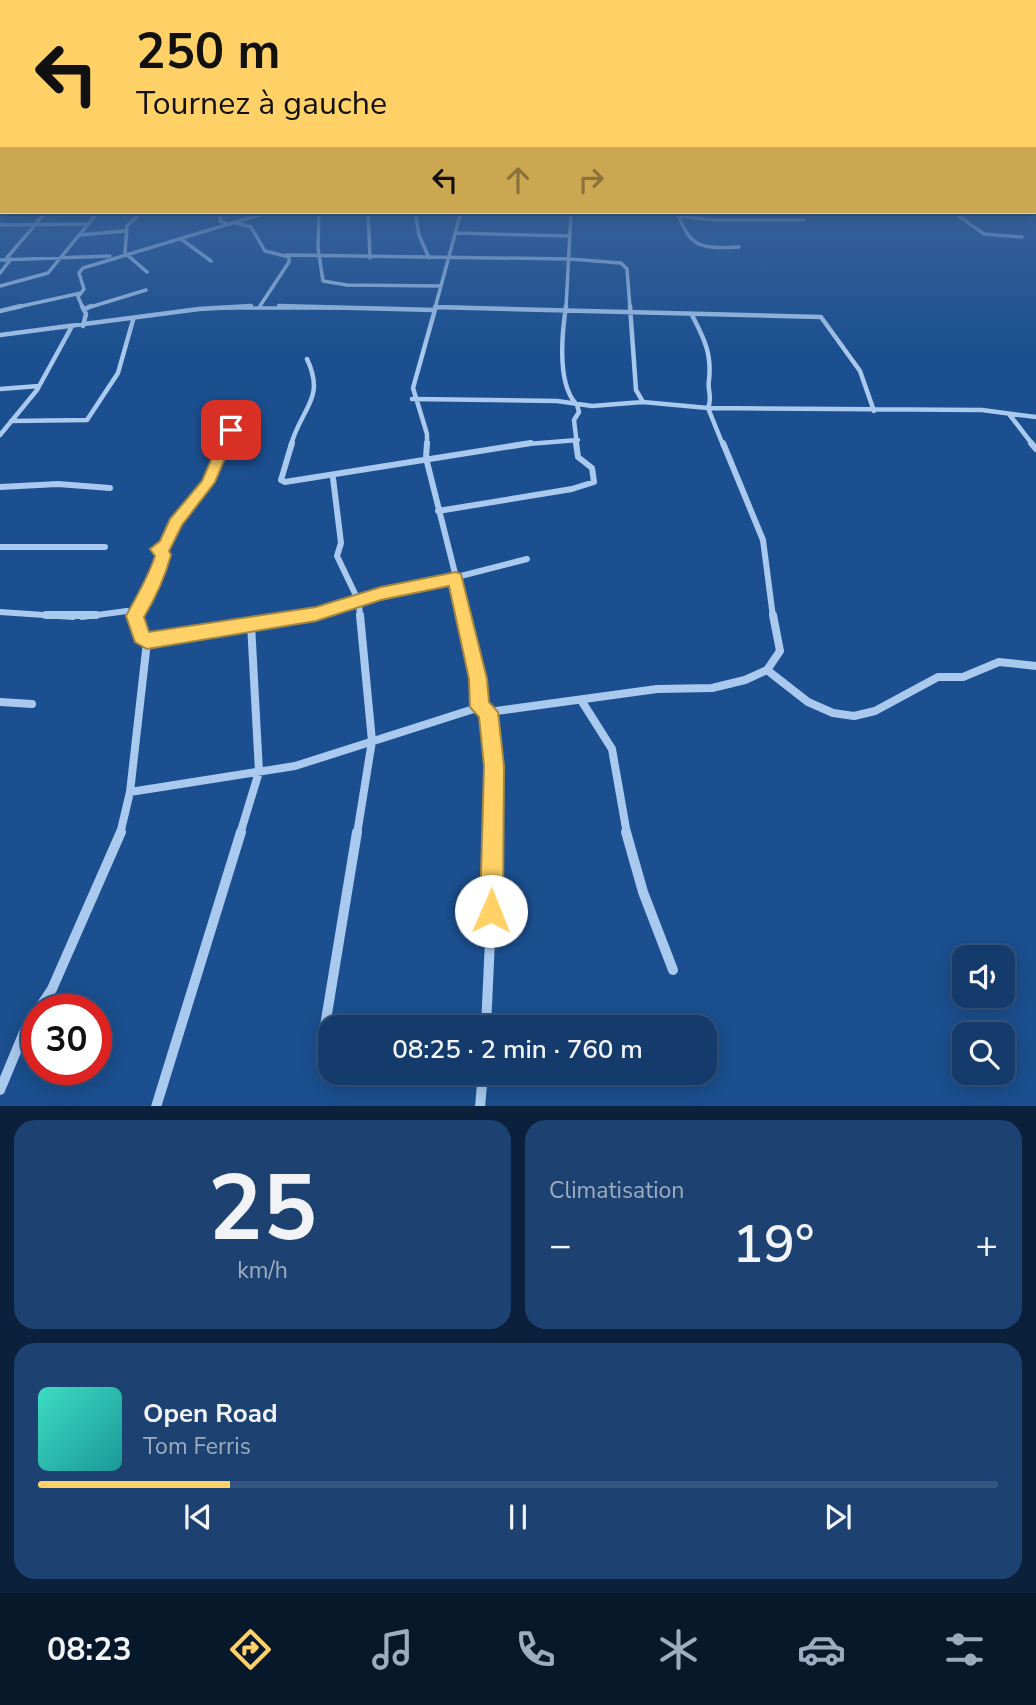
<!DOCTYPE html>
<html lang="fr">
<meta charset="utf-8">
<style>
:root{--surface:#143b6b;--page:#1d4271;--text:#f1f3f6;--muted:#9dadc1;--line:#33557e;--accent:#ffd166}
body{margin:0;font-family:"Nunito Sans",sans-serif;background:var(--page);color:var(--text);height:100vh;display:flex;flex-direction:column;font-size:26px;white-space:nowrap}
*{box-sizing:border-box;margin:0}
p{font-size:23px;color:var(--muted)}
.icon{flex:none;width:38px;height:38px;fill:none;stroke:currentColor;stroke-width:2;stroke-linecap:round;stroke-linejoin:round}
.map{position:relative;height:1106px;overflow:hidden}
.side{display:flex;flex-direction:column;gap:14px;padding:14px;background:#0b203b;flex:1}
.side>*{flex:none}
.banner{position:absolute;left:0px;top:0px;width:1036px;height:214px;box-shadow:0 4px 18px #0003,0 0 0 2px var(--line);background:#ffd166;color:#111;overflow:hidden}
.controls{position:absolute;left:952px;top:945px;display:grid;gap:14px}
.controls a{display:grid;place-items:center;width:63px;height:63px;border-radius:14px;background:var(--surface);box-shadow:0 4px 18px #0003,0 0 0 2px var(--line);font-size:35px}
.speed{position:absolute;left:21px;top:994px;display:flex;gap:14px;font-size:35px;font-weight:700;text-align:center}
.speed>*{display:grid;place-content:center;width:91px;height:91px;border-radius:50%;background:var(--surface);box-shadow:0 4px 18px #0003,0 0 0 2px var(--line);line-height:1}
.speed .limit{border:10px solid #d22;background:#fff;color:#111}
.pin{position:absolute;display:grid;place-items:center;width:60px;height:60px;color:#fff;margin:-30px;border-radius:14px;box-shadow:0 4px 10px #0006}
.me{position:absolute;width:77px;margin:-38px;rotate:1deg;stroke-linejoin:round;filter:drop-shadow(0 0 5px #0008)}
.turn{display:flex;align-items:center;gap:24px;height:147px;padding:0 21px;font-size:32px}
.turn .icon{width:91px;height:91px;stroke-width:2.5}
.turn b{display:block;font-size:49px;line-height:60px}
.lanes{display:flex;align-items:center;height:66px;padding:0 21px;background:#0003;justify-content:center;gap:35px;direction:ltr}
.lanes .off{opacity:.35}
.big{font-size:52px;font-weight:600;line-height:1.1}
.side .card{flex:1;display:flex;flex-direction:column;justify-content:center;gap:10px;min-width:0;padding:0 24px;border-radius:21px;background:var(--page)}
.side .dial{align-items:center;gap:0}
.dial b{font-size:91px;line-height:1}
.song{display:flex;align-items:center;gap:21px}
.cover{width:84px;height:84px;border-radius:10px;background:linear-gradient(135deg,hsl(170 70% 55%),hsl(180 70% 35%))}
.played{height:7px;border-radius:4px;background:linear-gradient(90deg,var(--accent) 20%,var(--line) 20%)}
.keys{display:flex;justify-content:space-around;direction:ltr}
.heat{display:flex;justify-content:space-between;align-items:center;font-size:38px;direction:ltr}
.side .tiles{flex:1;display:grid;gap:14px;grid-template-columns:1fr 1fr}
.card:last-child{grid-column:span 2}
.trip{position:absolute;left:318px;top:1015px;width:399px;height:70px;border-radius:21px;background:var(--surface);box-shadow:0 4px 18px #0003,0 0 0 2px var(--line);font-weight:600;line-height:70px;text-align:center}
.dock{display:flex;height:112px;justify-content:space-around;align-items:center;background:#08182b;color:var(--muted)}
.dock .icon{width:49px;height:49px}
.dock .on{color:var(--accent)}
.dock b{font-size:32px;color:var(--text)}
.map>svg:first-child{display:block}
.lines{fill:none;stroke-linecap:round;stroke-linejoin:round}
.street-far4{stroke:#a9c9ee;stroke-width:3.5}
.street-far3{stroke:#a9c9ee;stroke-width:4.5}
.street-far2{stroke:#a9c9ee;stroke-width:6}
.street-far1{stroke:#a9c9ee;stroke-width:8}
.street{stroke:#a9c9ee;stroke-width:10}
.route{fill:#ffd166;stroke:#a68842;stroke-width:2}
</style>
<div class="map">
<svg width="1036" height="1107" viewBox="0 0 1036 1107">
<rect width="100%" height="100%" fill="#1b4f8f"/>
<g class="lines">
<path class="street-far4" d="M142,212L127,226L125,253L147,272
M154,212H220V221L226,223
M319,212L318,248L323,281L347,285L441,286
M368,212L370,258
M415,212L419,235L429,258
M953,212L984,234L1022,237
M678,214C690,250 704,248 739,247
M678,216L711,220H804
M236,223L251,227L265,251L289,257V262L260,306
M0,225L89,224
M456,233L569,236
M79,235L125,231
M181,239L211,261
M287,255L570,259L621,263L627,269L630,308
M0,260L110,256
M5,260L46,212
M0,273L11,259
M0,286L48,273L98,212
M435,307L481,308
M13,308L81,293
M83,308L78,297L84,289L79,273L83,268L269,212
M87,308L146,290
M215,308H356
M435,308L461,212
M566,308L571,212"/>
<path class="street-far3" d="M82,306L86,314L83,326
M279,306L435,310
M566,306C562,333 557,383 576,404
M630,306L636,390L643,402
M435,307L821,317L860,371L874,411
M85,309L91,306
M0,311L21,306
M0,335L199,309L251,306
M0,389L39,386
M412,399L557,401L592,406L643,402L708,408C713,397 707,391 709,380C712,354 704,338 692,315
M1009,414L1033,445
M11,421L87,420L118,373L133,320
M0,435L37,390L71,328
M224,445L237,413
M291,445C301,408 326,399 307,359
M427,445V434L413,388L436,306
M515,445L578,440
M577,445L574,420L579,412L577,405
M723,445L708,408L982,410L1036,417"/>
<path class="street-far2" d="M292,443L281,480L285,482L531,443
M427,443L426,458L466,617
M723,443L763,540L773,617
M1031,443L1036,449
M0,487L58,484L110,488
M438,511L572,489L594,482L592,468L578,457L576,443
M0,547H105
M0,612L73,617
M135,616L149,595L163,555L158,549L166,545L176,523L208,482L224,443
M82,617L127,611L135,617
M300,617L359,602L337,556L341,543L333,478
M360,617L359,602L527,559"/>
<path class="street-far1" d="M46,615H96
M133,615L147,642L130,792L295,766L480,707
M466,615L480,707L489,712L495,834
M147,642L311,615
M767,670L808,702L833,713L854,716L875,711L938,677H963L999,662L1036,666
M581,700L612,749L627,834
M0,702L32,704
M489,712L657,689L712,688L745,680L767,670L780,651L773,615
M120,834L130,792
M240,834L259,772L251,624
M357,834L372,741L360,615"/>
<path class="street" d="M626,832L643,892L673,970
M38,1010L52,989L121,832
M486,1027L495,832
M324,1032L357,832
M0,1090L25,1030L37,1012
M156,1107L241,832
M480,1107L483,1073"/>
</g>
<linearGradient id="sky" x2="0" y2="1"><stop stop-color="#0f2b4f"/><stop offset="0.56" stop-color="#39639b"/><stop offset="1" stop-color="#39639b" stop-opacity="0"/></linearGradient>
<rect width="1036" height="354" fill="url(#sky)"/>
<path class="route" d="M231,426L237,430L215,482L182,525L169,551L171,555C165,577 156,597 144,617L149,632L316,607L381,587L456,572L461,574L487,679L489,702L498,712L504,766L503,911L499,920L491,923L483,920L480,911L484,766L479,717L470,707L469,679L449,586L381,600L316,621L147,649L135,642L126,616C137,595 148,578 155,556L150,549L160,541L170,519L202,481L224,430Z"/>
</svg>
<div class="controls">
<a><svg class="icon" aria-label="sound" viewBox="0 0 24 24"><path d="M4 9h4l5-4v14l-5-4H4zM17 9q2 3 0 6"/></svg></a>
<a><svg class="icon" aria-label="search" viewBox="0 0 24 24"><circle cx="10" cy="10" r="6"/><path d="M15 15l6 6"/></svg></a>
</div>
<div class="speed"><div class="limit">30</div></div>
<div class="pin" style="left:231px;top:430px;background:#d93025"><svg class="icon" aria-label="arrive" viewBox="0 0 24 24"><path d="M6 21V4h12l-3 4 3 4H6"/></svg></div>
<svg class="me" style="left:491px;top:911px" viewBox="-20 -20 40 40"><circle r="19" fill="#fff"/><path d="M0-13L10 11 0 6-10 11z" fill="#ffd166"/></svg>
<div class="trip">08:25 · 2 min · 760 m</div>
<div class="banner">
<div class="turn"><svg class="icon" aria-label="left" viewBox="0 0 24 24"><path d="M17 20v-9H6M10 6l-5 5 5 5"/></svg><div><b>250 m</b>Tournez à gauche</div></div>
<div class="lanes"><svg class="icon" aria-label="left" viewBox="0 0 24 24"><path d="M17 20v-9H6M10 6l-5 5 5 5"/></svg><svg class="icon off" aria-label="ahead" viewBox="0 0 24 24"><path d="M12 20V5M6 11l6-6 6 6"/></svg><svg class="icon off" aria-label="right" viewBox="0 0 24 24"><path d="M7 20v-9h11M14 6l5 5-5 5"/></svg></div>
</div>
</div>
<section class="side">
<div class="tiles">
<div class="card dial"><b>25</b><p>km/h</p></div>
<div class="card"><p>Climatisation</p>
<div class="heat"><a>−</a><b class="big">19°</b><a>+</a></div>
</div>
<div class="card">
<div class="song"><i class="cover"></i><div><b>Open Road</b><p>Tom Ferris</p></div></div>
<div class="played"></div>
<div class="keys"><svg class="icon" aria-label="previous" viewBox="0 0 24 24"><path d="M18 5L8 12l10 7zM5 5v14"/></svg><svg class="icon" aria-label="pause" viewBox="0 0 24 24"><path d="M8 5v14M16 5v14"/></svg><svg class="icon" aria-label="next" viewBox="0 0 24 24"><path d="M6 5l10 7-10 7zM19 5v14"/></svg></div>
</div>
</div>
</section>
<nav class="dock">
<b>08:23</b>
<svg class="icon on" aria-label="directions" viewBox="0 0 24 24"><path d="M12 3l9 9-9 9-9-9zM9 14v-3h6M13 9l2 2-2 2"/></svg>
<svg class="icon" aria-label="music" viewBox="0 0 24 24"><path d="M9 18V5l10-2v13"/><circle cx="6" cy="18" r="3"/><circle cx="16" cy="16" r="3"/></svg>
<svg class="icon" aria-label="phone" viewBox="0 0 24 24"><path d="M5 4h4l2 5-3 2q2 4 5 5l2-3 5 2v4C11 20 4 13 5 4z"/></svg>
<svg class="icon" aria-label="climate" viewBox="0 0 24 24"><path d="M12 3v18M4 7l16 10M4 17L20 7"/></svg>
<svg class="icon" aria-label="car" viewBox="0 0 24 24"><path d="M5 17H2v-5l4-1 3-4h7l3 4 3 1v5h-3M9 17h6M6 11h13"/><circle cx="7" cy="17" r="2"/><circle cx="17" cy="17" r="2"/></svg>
<svg class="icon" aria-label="filters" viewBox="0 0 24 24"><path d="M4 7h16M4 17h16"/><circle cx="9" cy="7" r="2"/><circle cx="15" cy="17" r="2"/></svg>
</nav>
